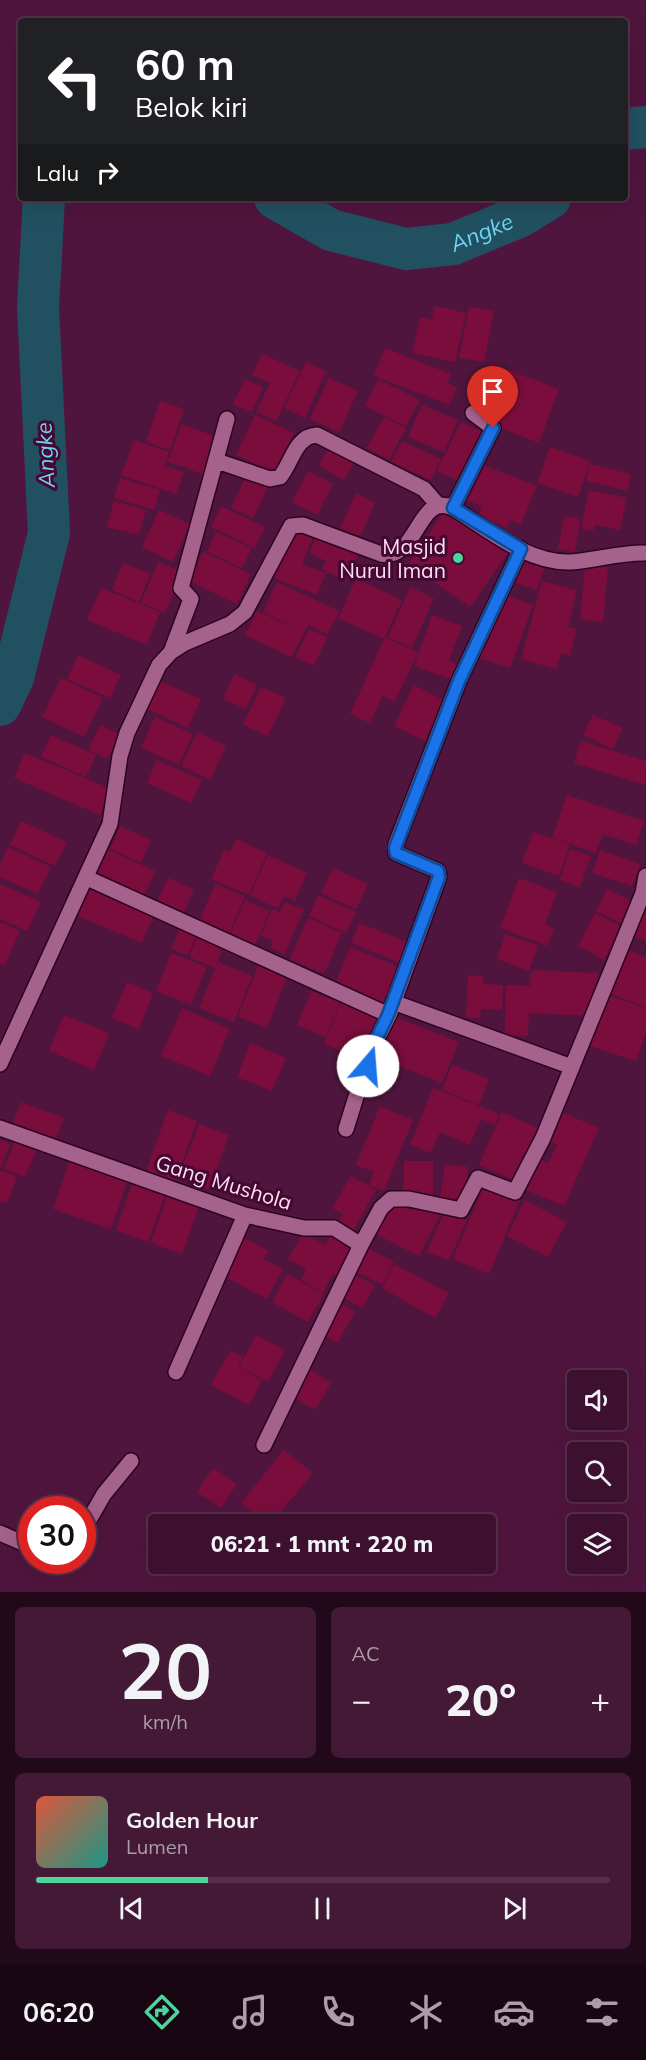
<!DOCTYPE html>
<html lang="id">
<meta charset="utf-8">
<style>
:root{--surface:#3c102e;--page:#431936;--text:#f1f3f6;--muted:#ac9daa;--line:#55304a;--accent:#4bd49b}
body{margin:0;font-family:Mulish,sans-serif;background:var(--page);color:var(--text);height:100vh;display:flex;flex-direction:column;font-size:22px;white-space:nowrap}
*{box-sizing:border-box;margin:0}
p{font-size:20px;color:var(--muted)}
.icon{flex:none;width:33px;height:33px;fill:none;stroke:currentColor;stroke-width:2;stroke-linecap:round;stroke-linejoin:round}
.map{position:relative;height:1592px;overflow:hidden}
.panel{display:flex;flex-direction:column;gap:15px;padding:15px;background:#210919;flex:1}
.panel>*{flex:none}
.banner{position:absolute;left:18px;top:18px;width:610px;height:183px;border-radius:6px;box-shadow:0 6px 24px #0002,0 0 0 2px var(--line);background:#202124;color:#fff;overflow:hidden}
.fabs{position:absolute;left:567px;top:1370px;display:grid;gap:12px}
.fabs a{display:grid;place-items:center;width:60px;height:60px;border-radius:6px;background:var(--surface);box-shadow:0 6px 24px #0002,0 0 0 2px var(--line);font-size:30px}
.speed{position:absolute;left:18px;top:1496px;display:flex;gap:12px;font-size:30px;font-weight:700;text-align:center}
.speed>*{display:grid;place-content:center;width:78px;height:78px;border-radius:50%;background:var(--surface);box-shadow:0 6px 24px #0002,0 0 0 2px var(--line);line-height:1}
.speed .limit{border:9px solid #d22;background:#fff;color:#111}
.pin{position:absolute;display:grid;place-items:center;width:51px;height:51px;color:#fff;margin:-62px -26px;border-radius:50% 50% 50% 0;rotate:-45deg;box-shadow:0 0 6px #0007}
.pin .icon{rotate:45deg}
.me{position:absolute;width:66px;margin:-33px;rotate:18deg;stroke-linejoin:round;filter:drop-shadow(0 0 4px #0008)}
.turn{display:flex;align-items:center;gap:21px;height:126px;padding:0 18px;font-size:27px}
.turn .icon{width:78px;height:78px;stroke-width:2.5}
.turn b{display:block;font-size:42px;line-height:51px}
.then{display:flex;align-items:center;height:57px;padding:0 18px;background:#0003;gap:12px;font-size:22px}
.big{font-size:45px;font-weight:800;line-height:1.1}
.panel .card{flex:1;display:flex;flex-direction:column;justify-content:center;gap:9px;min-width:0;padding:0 21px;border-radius:9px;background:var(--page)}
.panel .dial{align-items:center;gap:0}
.dial b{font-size:78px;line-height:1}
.song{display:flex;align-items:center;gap:18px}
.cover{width:72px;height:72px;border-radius:9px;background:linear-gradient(135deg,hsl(10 70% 55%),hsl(170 70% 35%))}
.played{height:6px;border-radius:3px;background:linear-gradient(90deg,var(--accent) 30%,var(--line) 30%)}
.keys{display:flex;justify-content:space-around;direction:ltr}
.heat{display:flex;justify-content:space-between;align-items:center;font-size:33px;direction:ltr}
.panel .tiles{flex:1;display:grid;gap:15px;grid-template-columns:1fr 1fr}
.card:last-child{grid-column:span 2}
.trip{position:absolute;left:148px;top:1514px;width:348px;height:60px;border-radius:6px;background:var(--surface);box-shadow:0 6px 24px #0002,0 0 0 2px var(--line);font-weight:800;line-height:60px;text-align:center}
.tab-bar{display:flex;height:96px;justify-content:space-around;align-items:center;background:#180612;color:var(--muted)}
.tab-bar .icon{width:42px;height:42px}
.tab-bar .selected{color:var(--accent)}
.tab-bar b{font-size:27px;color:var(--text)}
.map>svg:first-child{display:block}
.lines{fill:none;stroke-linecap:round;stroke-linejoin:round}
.river{stroke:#215161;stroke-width:42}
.building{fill:#7a0d3c}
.minor-casing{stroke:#2e0322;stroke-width:18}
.minor{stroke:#a4628c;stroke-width:15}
.route-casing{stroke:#114b97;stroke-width:15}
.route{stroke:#1a73e8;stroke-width:10}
.poi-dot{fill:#4bd49b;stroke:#440833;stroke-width:2}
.labels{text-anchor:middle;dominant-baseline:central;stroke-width:6;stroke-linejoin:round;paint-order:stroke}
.poi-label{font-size:21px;fill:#fddff1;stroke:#440833;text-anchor:end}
.street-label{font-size:21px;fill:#fddff1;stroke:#440833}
.water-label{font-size:22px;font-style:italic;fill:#70d4f5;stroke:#440833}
</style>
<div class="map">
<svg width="646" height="1592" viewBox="0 0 646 1592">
<rect width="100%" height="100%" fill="#50153e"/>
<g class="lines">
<g class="river">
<path d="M626,129L646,127"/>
<path id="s1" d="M275,198L331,230L406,249L453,244L521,216L550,198"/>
<path d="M0,705L13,678L49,533L38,307L44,198"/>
</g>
</g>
<path class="building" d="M435,306L466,313L455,362L412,353L420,317L432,320Z
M469,307L494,311L484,362L459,358Z
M385,348L451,374L447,383L457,387L450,405L374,376Z
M262,354L300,371L276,421L256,412L270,383L252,375Z
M306,362L326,371L305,418L284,408Z
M490,363L559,389L539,443L496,426L503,409L476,398Z
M329,378L358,391L339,432L310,419Z
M245,379L263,387L252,412L233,404Z
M378,379L420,400L406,426L365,406Z
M160,401L184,409L170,450L146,442Z
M422,405L458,420L444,452L408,437Z
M255,415L294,433L275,473L236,455Z
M384,417L406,428L389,460L367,448Z
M461,422L482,432L459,481L437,471Z
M181,424L217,437L203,474L168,462Z
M134,440L169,452L165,466L184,472L176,494L121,475Z
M402,441L441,459L431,480L391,462Z
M331,445L356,460L344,480L319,465Z
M550,447L590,461L578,497L537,483Z
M481,464L537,486L521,524L510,520L507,528L478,516L482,506L466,500Z
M590,464L631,474L627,491L586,481Z
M308,471L333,484L317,515L292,502Z
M248,472L270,482L253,518L231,508Z
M120,478L160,490L154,510L114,498Z
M589,490L627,498L620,530L595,525L593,531L581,528Z
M356,493L375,503L360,537L340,528Z
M114,501L146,510L139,535L107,527Z
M221,506L265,527L255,548L211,527Z
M446,508L509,551L470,607L408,564Z
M159,510L190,524L173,562L142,547Z
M564,516L580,519L575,552L558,549Z
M295,528L314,535L302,564L326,573L317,595L274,578Z
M216,532L252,548L242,568L207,552Z
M318,534L359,553L346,581L322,569L326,561L309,553Z
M203,552L251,574L237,604L189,581Z
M523,560L545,567L537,590L515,583Z
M158,562L183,572L165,613L141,603Z
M123,563L150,574L139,602L112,590Z
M585,565L608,567L603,622L580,620Z
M356,579L402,600L385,637L418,652L395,702L382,696L370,723L350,714L384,639L338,618Z
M542,581L577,590L568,627L577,629L570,656L561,653L556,669L521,659Z
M277,582L339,611L328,634L308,625L291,657L245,635L257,611L301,631L263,612Z
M410,587L434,598L412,648L388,637Z
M101,588L160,612L147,645L87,620Z
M502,594L533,605L510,668L479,658Z
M432,615L462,626L449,661L459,665L453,680L414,666Z
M309,629L327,637L314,666L295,657Z
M78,655L121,675L110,698L67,679Z
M234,674L257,685L246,709L223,699Z
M61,678L103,698L84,737L42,717Z
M160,681L201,699L188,728L147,709Z
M414,685L445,701L425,741L394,726Z
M261,687L286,698L268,736L243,725Z
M593,715L623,728L613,749L583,735Z
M155,717L193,734L179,765L141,748Z
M100,725L119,734L108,759L88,750Z
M197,732L226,746L210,780L181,766Z
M51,735L96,755L86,777L41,757Z
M581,741L646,761L645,785L574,763Z
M25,753L111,789L100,815L14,778Z
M157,760L202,780L191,803L147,783Z
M567,795L644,821L636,845L603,834L596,853L552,838Z
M21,821L67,842L55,866L10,845Z
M120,826L151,840L141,863L110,849Z
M533,832L570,845L559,876L522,863Z
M236,839L267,853L249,895L211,879L224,850L230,852Z
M8,847L51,867L38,894L0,877V865Z
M106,849L155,871L143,899L94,877Z
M570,849L591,856L580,887L560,880Z
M600,850L640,864L632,886L592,873Z
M268,855L307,873L295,901L284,896L278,908L250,896Z
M333,868L368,884L356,909L321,893Z
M168,878L194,889L181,919L154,908Z
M519,878L557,892L545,924L554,928L547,946L500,928Z
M92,883L156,910L142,943L78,916Z
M0,884L41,902L27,931L0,919Z
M215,884L245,896L228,936L198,923Z
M607,889L635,903L624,925L596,911Z
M318,895L356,912L346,933L309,916Z
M245,900L270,911L254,948L229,936Z
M284,902L304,909L285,954L271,948L273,941L261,936L272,909L280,912Z
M595,913L622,927L604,960L578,946Z
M636,913L646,915V940L631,937Z
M308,918L342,933L324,974L290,959Z
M0,922L20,931L5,965L0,963Z
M182,922L199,929L188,955L171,949Z
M359,923L408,942L400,963L351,943Z
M200,930L226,940L215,968L189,957Z
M505,934L538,945L529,971L497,959Z
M350,947L402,968L387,1006L335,985Z
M622,948L646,957V1007L606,992Z
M171,953L207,967L191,1005L156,991Z
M218,962L252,976L234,1022L199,1008Z
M258,966L287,977L267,1028L238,1017Z
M531,970L598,973L597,997L592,996L591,1016L529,1013L528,1036L505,1035L506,985L530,986Z
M468,975L484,976L483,984L503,985L502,1010L481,1009L480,1018L466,1017Z
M127,982L153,993L139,1029L112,1018Z
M311,991L340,1002L326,1037L297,1025Z
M604,994L646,1008V1033L636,1061L587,1045Z
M343,997L382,1012L363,1059L324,1044Z
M182,1008L230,1029L210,1076L161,1056Z
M64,1015L109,1033L94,1070L49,1051Z
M390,1015L459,1042L442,1083L373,1056Z
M250,1043L286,1058L272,1091L237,1077Z
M452,1065L489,1079L479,1105L442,1090Z
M433,1088L499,1114L495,1125L481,1119L470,1145L440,1132L431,1153L410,1145Z
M21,1102L64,1118L53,1145L11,1128Z
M380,1106L413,1120L384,1191L369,1185L374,1172L356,1165Z
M168,1110L197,1121L175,1182L146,1171Z
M559,1111L599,1128L564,1206L526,1190L540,1159L548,1163L557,1145L546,1140Z
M502,1112L540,1129L517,1181L479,1165Z
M199,1124L229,1135L209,1190L178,1179Z
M0,1140L10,1144L0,1169Z
M15,1142L36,1151L25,1177L4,1169Z
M404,1161H433V1197H403Z
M69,1162L127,1182L111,1229L53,1209Z
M445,1164L468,1167L464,1200L440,1197Z
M0,1170L17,1177L7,1203L0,1201Z
M351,1176L376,1190L352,1233L337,1224L343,1214L332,1208Z
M485,1183L521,1198L489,1274L453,1259Z
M132,1184L165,1195L148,1242L116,1230Z
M167,1196L199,1207L182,1254L151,1243Z
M392,1200L411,1210L415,1202L440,1215L419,1256L374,1233Z
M525,1200L567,1222L548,1257L507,1236Z
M445,1212L467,1220L449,1260L426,1252Z
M333,1230L357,1243L338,1277L333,1274L323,1293L301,1280L306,1269L288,1259L303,1233L325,1245Z
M241,1236L269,1251L264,1259L283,1269L267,1299L220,1274Z
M367,1247L394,1262L382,1285L355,1271Z
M394,1264L449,1293L435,1318L382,1288Z
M287,1274L324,1294L308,1322L272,1302Z
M353,1274L375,1285L363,1308L341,1297Z
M338,1302L355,1311L338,1343L321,1334Z
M256,1335L285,1350L268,1382L239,1367Z
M231,1350L243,1357L238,1367L262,1380L249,1405L211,1385Z
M306,1367L331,1383L315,1410L289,1394Z
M284,1450L313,1473L271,1524H267L241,1503Z
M213,1468L237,1484L221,1508L197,1492Z"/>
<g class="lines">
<g class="minor-casing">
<path id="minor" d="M217,461L270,479L280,477C292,463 295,436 317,435L424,489L437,504
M453,508L493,428L473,413
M171,652L191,599L181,588L227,419
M87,878L389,1015
M393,1002L572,1067
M0,1064L110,824L120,756L127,733L159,665L171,652L185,643L230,624L245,612L291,526L303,525L381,554C419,561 417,491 453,508C488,529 528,564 571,562C597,560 621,552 646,553
M0,1128L245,1215L304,1228H334L361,1245L264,1445
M346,1129L369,1055L389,1015L439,877L438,871L396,853V844L459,681L521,549
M361,1245L381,1208L391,1199H409L461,1210L478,1178L515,1192L543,1138L643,893L646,876
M176,1372L245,1215
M82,1532L104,1494L131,1461
M0,1533L32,1547"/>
</g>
<use href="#minor" class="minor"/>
</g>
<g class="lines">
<g class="route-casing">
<path id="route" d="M368,1066L372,1048L388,1015L439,877L438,871L396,853L395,848L459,681L521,549L453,508L493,428"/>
</g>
<use href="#route" class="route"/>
</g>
<circle class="poi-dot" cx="458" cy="558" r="6"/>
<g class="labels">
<g class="poi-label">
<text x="446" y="546">Masjid<tspan x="446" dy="24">Nurul Iman</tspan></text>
</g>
<g class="street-label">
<text transform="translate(224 1182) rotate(17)">Gang Mushola</text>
</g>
<g class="water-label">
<text stroke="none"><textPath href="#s1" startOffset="220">Angke</textPath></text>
<text transform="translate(45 455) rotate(-93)">Angke</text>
</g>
</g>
</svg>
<div class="fabs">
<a><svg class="icon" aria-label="sound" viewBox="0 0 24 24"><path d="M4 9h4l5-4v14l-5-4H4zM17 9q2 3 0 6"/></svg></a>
<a><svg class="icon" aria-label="search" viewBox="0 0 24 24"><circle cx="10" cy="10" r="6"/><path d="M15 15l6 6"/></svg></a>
<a><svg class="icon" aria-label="layers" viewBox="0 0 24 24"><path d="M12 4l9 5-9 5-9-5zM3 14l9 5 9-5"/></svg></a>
</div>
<div class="speed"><div class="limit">30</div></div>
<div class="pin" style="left:493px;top:428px;background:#d93025"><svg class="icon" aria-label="arrive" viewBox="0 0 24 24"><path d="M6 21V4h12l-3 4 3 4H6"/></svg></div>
<svg class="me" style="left:368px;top:1066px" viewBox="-20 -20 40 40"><circle r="19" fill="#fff"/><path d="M0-13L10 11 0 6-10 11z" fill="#1a73e8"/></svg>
<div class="trip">06:21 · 1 mnt · 220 m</div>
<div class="banner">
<div class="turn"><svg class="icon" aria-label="left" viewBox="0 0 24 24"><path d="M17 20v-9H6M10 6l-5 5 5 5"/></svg><div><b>60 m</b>Belok kiri</div></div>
<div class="then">Lalu<svg class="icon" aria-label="right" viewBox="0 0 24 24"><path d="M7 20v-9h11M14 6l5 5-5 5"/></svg></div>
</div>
</div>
<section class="panel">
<div class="tiles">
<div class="card dial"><b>20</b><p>km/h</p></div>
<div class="card"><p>AC</p>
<div class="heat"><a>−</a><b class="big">20°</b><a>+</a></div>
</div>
<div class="card">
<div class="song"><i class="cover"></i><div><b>Golden Hour</b><p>Lumen</p></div></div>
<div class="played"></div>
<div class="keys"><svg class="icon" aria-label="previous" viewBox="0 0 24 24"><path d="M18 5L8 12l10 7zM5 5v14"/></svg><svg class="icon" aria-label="pause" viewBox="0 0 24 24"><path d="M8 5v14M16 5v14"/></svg><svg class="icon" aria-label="next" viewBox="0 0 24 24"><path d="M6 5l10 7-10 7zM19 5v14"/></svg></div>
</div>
</div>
</section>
<nav class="tab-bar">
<b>06:20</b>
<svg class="icon selected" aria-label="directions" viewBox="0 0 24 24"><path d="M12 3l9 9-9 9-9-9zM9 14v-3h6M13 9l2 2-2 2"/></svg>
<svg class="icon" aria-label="music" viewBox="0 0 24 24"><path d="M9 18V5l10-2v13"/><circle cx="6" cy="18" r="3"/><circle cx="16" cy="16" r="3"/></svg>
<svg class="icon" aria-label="phone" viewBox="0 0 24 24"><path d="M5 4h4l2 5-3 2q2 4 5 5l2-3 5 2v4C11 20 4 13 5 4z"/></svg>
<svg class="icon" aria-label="climate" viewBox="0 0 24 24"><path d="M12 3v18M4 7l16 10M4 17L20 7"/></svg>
<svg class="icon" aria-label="car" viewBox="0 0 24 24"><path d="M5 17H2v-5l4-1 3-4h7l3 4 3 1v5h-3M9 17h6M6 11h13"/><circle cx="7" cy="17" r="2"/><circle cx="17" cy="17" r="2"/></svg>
<svg class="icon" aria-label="filters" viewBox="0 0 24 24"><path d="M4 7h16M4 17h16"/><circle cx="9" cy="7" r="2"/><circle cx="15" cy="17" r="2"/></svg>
</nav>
